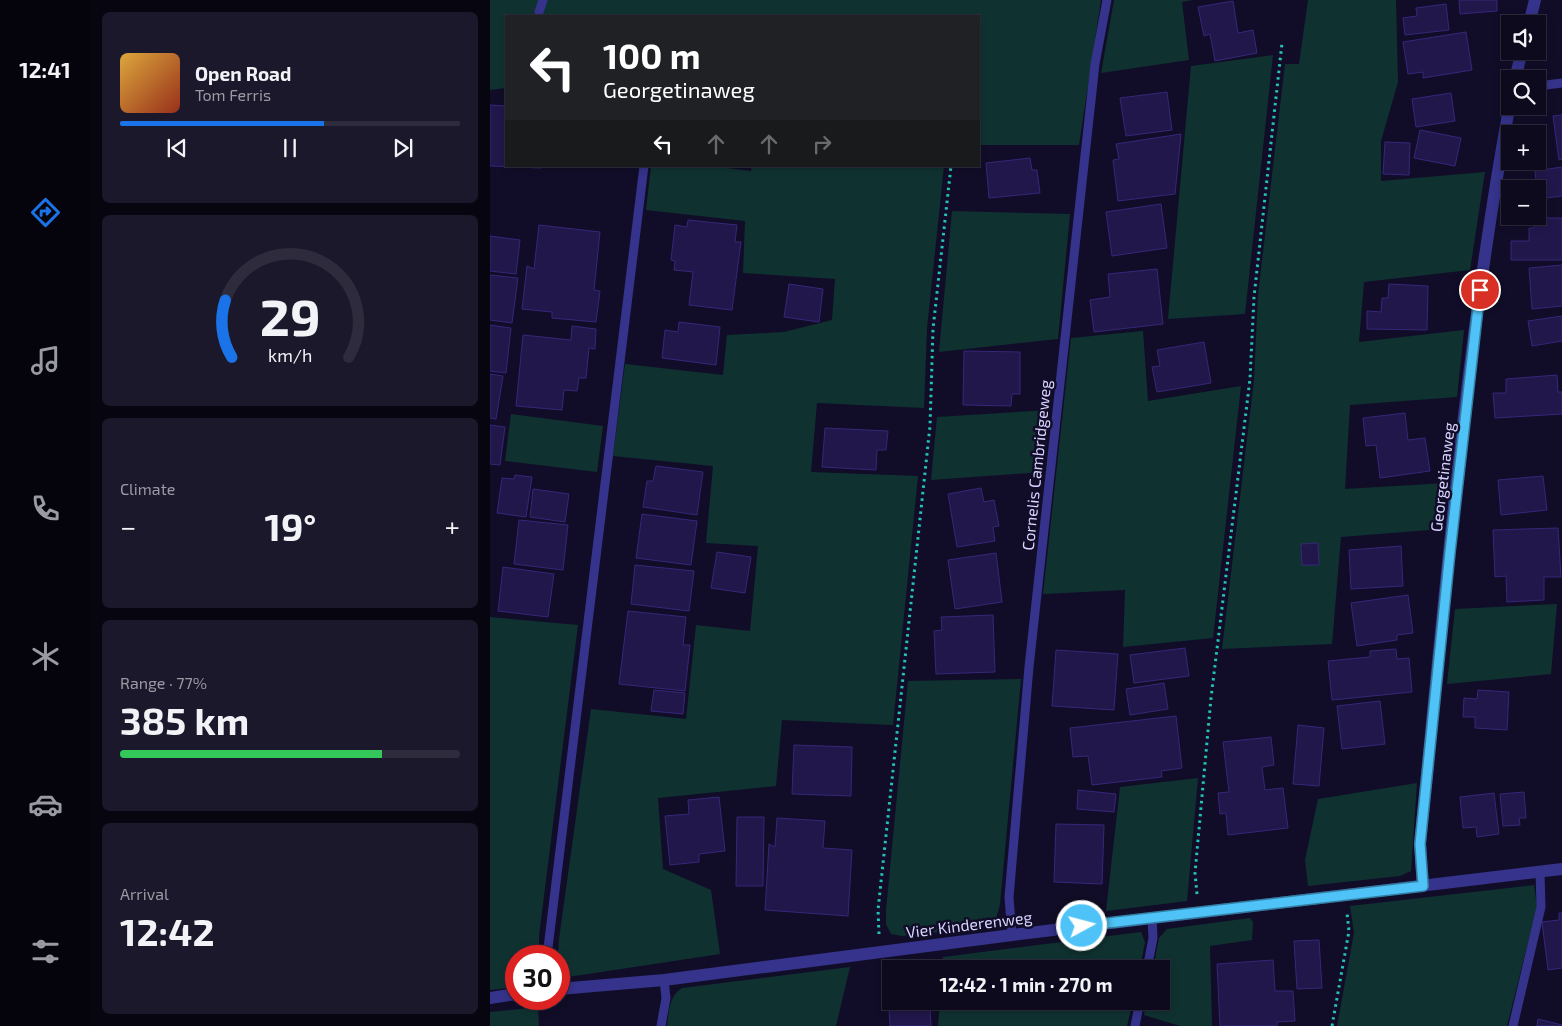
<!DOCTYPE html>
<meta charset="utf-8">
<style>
:root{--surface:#0d0a1e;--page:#1b182b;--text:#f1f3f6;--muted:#9a9aa4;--line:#2d2b3c;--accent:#1a73e8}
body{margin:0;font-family:"Exo 2",sans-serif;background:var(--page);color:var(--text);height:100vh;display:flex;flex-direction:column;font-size:19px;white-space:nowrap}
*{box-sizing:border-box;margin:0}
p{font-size:16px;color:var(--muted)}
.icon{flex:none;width:28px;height:28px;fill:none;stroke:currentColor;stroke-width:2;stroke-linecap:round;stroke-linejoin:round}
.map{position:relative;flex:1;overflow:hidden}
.sheet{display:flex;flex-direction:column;gap:12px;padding:12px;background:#070610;width:400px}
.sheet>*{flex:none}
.guide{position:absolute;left:15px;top:15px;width:475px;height:152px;border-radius:0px;box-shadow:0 2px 8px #0003,0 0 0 1px var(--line);background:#202124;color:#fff;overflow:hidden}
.controls{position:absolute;left:1011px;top:15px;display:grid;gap:10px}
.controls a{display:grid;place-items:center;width:45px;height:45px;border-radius:0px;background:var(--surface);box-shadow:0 2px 8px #0003,0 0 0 1px var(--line);font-size:25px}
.speed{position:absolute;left:15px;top:945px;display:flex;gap:10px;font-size:25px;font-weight:700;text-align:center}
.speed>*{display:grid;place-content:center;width:65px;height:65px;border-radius:50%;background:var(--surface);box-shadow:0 2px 8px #0003,0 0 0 1px var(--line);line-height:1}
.speed .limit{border:8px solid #d22;background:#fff;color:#111}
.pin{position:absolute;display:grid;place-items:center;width:42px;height:42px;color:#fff;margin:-21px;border:2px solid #fff;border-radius:50%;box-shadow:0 1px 5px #0007}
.me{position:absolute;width:55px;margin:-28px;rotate:83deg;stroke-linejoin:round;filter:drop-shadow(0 0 4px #0008)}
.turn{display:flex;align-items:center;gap:18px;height:105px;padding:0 15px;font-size:22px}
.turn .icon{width:65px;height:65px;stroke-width:2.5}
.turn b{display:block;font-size:35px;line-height:42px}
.lanes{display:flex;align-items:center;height:48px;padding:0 15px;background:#0003;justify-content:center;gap:25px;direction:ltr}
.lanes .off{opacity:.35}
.big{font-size:38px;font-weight:700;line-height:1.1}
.sheet .tile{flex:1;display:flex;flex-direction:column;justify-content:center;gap:8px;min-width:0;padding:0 18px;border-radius:8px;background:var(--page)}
.sheet .dial{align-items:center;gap:0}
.dial svg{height:130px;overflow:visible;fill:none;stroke:var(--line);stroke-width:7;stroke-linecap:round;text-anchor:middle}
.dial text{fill:var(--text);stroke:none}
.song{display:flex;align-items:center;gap:15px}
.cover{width:60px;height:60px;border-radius:8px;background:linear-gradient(135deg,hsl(40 70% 55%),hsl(10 70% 35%))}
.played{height:5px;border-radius:2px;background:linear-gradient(90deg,var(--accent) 60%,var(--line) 60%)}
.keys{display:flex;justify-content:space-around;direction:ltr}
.heat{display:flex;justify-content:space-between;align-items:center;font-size:28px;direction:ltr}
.charge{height:8px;border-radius:4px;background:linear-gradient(90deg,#34c759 77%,var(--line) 0)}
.trip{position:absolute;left:392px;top:960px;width:288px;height:50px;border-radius:0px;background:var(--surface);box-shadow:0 2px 8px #0003,0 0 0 1px var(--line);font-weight:700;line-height:50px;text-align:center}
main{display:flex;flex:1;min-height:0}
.tabs{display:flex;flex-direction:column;width:90px;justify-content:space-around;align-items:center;background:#05040c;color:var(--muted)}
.tabs .icon{width:35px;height:35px}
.tabs .on{color:var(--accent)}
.tabs b{font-size:22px;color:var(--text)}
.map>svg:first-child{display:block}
.green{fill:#0f3231}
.building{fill:#21174b;stroke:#362779}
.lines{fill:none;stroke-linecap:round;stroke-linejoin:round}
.path{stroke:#23c4b7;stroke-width:3;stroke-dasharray:2.5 4;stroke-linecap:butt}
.lane{stroke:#35338b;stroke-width:9}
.street{stroke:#35338b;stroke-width:12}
.route-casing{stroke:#337fa1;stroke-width:12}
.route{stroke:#4fc3f7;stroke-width:9}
.labels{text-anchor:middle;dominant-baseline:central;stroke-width:5;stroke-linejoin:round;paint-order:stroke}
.street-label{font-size:16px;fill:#d8d4ff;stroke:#110d28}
</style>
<main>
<nav class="tabs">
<b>12:41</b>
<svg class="icon on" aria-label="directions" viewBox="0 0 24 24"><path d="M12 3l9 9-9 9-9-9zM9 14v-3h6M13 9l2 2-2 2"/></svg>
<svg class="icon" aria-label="music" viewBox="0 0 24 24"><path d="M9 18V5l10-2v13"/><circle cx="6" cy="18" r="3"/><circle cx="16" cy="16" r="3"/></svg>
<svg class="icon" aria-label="phone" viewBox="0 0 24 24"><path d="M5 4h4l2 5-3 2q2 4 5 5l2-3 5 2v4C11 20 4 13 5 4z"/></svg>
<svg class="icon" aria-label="climate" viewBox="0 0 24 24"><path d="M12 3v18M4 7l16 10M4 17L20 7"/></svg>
<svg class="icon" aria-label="car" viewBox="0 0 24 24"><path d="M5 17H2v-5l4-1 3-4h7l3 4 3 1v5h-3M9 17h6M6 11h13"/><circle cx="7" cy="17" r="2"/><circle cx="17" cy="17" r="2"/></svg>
<svg class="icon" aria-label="filters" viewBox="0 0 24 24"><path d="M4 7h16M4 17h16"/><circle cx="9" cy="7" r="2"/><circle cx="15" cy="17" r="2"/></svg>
</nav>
<section class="sheet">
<div class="tile">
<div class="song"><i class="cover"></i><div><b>Open Road</b><p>Tom Ferris</p></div></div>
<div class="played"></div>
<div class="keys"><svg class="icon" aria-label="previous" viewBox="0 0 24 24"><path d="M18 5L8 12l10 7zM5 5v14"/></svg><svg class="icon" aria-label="pause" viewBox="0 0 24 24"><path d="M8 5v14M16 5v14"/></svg><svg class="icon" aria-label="next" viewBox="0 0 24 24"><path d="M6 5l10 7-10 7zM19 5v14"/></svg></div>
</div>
<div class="tile dial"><svg viewBox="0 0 100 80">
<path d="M14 69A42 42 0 1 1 86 69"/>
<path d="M14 69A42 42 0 0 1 10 34" stroke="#1a73e8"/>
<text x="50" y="56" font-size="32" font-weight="700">29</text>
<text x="50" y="72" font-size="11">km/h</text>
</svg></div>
<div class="tile"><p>Climate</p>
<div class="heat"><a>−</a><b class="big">19°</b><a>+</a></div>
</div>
<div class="tile"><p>Range · 77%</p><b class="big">385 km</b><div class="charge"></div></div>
<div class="tile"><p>Arrival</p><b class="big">12:42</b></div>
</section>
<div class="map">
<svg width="1072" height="1026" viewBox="0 0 1072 1026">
<rect width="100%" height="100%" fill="#110d28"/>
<path class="green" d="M0,0H611L589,145H489V16H16V88L0,90Z
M624,0H703L692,2L699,60L611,73Z
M818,0H906L908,82L891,141V181L995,172L980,270L874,282L869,342L974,330L967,397L860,405L855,489L956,483L952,529L851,537L842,644L732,649L764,380L768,295L795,64H809Z
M783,55L755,314L678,319L701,66Z
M161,166H221L261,171L262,166H454L437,328L434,408L327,403L321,472L428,476L403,725L292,720L286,786L168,798L173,869L221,890L230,954L78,977C67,965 68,955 69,939L101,709L196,719L206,625L260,631L268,546L216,543L223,466L123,456L135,364L233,375L237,335L294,332L342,320L345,279L253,273L255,221L156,210Z
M462,211L580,214L568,339L449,352Z
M653,331L658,401L751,386L723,638L633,647L635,590L553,594L581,338Z
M559,410L553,472L441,480L447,417Z
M21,414L113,426L107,472L15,461Z
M1067,604L1061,674L957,684L965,609Z
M0,617L88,625L49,936V956H26V987L0,990Z
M531,679L510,904L506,919L497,927L412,936L401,934L396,924V910L418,681Z
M708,778L697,901L616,911L630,787Z
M927,783L921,871L910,876L818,886L815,860L828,799Z
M1044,885L1047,906L1017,1026H847L864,933L860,906Z
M760,918L763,922L762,940L720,946L722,1026H690L654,1015L657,1001H671V969H663L669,938L677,929Z
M651,932L655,942L650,969H452L453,957Z
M360,967L346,1026H177C179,1011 179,996 192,988Z
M450,1001H643L637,1026H448Z
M48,1007L49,1026H0V1012Z"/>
<path class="building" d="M969,0H1007V11L970,14Z
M743,1L748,33L763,30L767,53L725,61L720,34L714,36L708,7Z
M956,4L959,30L915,35L913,18L927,16L926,8Z
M976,32L982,70L933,78V72L918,74L913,42Z
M677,92L682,130L636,136L630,98Z
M961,93L965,121L926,127L922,99Z
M0,105L16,106V166H51V168L0,166Z
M1072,115V159L1069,160L1063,116Z
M930,130L971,138L965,166L924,158Z
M691,134L685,194L628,201L623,160L629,159L626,144Z
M895,142L920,143L919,175L893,174Z
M540,158L542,170H547L550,193L499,198L496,163Z
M1072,167V196L1048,199L1045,171Z
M671,204L677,248L622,256L616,212Z
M1044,218H1072V260H1021V241H1039V228H1044Z
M198,220L247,225L245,242H251L242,310L199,305L203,272L184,270L185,261L181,260L185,225L197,227Z
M49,225L110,232L104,290L110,291L106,322L62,318V312L32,309L37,266L44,269Z
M0,236L30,240L26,274L0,271Z
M1072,265V306L1042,309L1039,268Z
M667,269L673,324L604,332L600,300L620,297L618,274Z
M0,275L28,278L22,323L0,320Z
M299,284L333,289L329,322L294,317Z
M899,284L938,286L937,330L877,329V311L891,312L892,298H898Z
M1072,316V341L1042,346L1038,321Z
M189,322L230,327L226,365L172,358L175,330L188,332Z
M0,325L21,328L16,373L0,371Z
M82,326L106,329L105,349L99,348L96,378H89L87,391L74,390L72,410L26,406L33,335L81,340Z
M714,342L721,383L667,392L662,367L670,366L667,350Z
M474,351L530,352V394H522L521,406L473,405Z
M0,374L13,376L6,419L0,418Z
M1067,375L1068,392H1072V414L1005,418L1003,393H1016V379Z
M915,413L918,440L935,438L940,471L890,478L886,445L876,446L873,418Z
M0,425L15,427L10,465L0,464Z
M335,428L398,431L396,450H387L386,470L332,467Z
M166,466L213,472L207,515L153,507L157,481H163Z
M25,475L42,477L36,517L7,513L12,478L24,479Z
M1053,476L1057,510L1011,515L1008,480Z
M491,488L494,502L504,500L509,526L503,527L505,541L467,547L458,494Z
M43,489L79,494L75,522L40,517Z
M152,514L207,521L201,565L146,558Z
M29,520L78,525L73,570L24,564Z
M1068,528L1071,577H1054V600L1017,602L1016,576L1005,577L1003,530Z
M828,543L829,565H812L811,544Z
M911,546L913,586L861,589L859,550Z
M227,552L261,557L255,593L221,588Z
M506,553L512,602L465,609L458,560Z
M145,565L204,571L199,611L141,604Z
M13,567L64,574L58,617L8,611Z
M918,595L923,633L907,635V640L867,646L861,603Z
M138,611L196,617L193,645H200L195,691L129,684Z
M503,615L505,672L446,674L444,631L452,630L451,617Z
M695,648L699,676L644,683L640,655Z
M906,649L907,659L919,658L922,692L842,700L838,661L880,657V651Z
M566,650L628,654L624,710L562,706Z
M674,683L678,709L640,715L636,689Z
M164,690L195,693L193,714L161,711Z
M988,690L1019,692L1017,730L985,728V717H973L974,698L987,699Z
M890,701L895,744L852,749L847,706Z
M686,716L692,768L671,771L672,777L602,785L598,756L583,757L580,728Z
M808,725L834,728L829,786L803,784Z
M781,737L784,765L772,767L775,790L793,788L798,828L738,835L736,813L730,814L728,793L739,792L733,742Z
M304,745L362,747L361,796L302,794Z
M588,790L626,794L624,812L587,809Z
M1034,792L1036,818H1029L1030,825L1013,826L1010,794Z
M1004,793L1009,834L987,837L986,827L973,828L970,797Z
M229,797L235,851L209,854V862L180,865L175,816L199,814L198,800Z
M247,817H274L273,886H246Z
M287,818L335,821L333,848L362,850L358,916L275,910L279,844L285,847Z
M566,824L614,825L612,884L564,882Z
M1069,913H1072V968L1058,970L1052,922L1069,920Z
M829,940L832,988L807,989L804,941Z
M783,960L785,991H803L805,1021L787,1022V1026H730L727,964Z
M440,1008L441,1026H400L399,1009Z
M1048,1019L1072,1025V1026H1047Z"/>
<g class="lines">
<path class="path" d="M707,894L705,873L721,698L760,379L764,297L792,43
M389,934L388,910L440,426L443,329L461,166
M842,1026L859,931L857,913"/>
<path class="lane" d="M49,12L53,0
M1048,86L1072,83
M522,935L519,897L539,667L605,64L617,0
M57,956L154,166
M657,969L663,938L662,918
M171,1026L176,998L174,980
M645,1026L650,1001
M1023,1026L1051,907L1050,872"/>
<path class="street" d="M1039,24L1045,0
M1025,79L1032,51
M933,886L930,844C955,597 975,347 1020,103
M69,989L174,980L522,935L1072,869
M0,998L26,994"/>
</g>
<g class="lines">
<g class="route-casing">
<path id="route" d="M592,926L933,886L930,844L960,552L990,290"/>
</g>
<use href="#route" class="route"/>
</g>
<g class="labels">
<g class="street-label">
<text transform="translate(546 465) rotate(-84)">Cornelis Cambridgeweg</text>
<text transform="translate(952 477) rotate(-83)">Georgetinaweg</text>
<text transform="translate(479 924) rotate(-7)">Vier Kinderenweg</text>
</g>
</g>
</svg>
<div class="controls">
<a><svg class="icon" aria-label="sound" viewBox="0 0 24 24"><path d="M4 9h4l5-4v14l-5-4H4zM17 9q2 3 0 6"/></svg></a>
<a><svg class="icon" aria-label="search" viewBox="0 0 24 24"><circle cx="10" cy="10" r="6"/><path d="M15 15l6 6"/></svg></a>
<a>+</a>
<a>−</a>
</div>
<div class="speed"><div class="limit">30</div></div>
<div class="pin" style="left:990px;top:290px;background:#d93025"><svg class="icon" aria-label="arrive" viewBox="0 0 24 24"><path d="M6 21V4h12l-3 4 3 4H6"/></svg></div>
<svg class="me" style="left:592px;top:926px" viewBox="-20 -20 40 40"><circle r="17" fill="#4fc3f7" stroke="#fff" stroke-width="3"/><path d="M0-11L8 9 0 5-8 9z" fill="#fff"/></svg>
<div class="trip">12:42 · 1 min · 270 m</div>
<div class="guide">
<div class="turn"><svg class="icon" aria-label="left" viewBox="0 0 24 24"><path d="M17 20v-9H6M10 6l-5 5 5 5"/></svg><div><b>100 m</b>Georgetinaweg</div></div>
<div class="lanes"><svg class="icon" aria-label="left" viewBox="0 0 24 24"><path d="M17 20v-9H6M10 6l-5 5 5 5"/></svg><svg class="icon off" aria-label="ahead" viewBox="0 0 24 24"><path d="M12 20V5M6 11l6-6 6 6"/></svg><svg class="icon off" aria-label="ahead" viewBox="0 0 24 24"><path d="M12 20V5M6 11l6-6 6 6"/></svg><svg class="icon off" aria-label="right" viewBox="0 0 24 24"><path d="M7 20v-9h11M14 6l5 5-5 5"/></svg></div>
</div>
</div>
</main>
